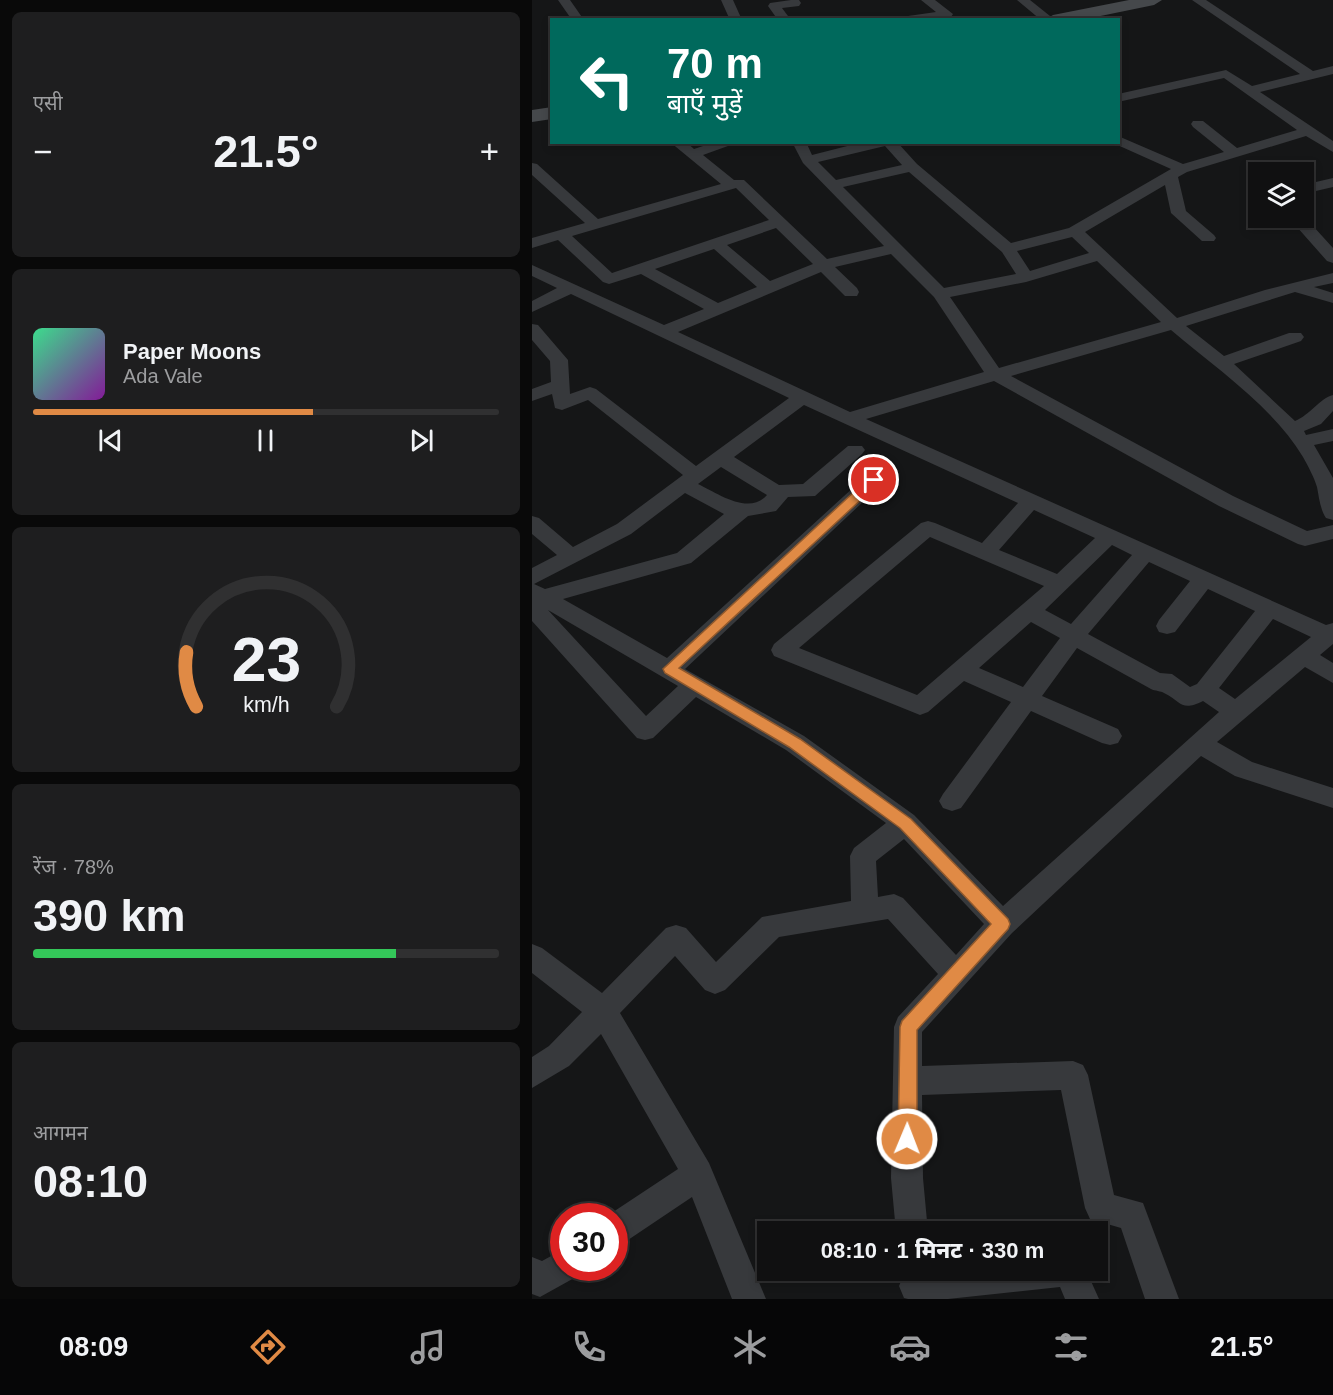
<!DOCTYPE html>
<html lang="hi">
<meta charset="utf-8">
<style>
:root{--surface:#101011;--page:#1e1e1f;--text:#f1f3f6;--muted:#9c9d9f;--line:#303031;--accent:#e08a45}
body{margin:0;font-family:Arial,"Noto Sans Devanagari",sans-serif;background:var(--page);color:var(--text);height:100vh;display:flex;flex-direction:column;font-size:22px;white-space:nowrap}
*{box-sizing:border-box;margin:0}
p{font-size:20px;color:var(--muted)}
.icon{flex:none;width:33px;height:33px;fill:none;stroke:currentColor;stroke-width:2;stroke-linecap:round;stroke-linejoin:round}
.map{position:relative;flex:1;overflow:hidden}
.sheet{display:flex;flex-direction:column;gap:12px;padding:12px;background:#090909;width:532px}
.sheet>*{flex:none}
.guide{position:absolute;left:18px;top:18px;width:570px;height:126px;border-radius:0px;box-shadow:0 3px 9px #0003,0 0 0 2px var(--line);background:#00695c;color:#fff;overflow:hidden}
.controls{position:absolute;left:716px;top:162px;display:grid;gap:12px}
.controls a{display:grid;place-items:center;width:66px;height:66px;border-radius:0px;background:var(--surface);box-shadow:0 3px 9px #0003,0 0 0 2px var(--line);font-size:30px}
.speed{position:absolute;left:18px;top:1203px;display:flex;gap:12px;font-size:30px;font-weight:700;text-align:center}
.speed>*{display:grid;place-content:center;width:78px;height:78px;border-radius:50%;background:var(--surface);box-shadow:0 3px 9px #0003,0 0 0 2px var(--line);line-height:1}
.speed .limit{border:9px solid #d22;background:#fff;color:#111}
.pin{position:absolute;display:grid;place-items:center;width:51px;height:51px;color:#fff;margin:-26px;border:3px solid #fff;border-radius:50%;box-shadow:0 2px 6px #0007}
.me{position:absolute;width:66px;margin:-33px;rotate:1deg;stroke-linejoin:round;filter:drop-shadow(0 0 4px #0008)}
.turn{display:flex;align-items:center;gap:21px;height:126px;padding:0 18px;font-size:27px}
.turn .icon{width:78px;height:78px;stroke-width:2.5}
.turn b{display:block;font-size:42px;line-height:51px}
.big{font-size:45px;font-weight:800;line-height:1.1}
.sheet .widget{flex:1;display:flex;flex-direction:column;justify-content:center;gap:9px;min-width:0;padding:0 21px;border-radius:9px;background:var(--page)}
.sheet .dial{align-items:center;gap:0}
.dial svg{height:156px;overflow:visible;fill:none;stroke:var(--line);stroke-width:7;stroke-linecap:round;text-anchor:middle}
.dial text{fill:var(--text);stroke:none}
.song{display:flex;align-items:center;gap:18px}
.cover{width:72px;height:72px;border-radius:9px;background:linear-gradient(135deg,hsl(150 70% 55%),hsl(290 70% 35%))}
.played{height:6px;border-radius:3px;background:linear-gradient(90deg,var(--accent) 60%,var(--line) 60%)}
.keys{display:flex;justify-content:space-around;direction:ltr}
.heat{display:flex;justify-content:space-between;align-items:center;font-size:33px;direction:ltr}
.charge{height:9px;border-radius:4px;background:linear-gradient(90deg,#34c759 78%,var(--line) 0)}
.trip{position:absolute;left:225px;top:1221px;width:351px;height:60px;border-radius:0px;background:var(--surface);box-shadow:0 3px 9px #0003,0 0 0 2px var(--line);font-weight:800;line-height:60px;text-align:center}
.dock{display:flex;height:96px;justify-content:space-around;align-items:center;background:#060607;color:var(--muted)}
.dock .icon{width:42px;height:42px}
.dock .current{color:var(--accent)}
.dock b{font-size:27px;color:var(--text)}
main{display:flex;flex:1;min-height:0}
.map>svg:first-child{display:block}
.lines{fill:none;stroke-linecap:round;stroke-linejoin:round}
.street{fill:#37393c;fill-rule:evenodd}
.secondary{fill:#45484b;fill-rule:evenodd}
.route{fill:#e08a45;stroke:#925a2d;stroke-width:1.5}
</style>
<main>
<section class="sheet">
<div class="widget"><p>एसी</p>
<div class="heat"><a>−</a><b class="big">21.5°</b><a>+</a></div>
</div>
<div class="widget">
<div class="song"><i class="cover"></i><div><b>Paper Moons</b><p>Ada Vale</p></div></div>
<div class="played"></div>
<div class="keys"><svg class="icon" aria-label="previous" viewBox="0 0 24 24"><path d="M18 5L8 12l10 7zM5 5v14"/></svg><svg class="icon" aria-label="pause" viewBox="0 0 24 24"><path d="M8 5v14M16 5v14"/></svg><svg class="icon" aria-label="next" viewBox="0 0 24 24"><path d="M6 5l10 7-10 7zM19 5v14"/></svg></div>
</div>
<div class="widget dial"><svg viewBox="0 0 100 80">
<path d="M14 69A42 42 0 1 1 86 69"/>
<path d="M14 69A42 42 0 0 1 9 41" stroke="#e08a45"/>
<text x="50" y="56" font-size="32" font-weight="700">23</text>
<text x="50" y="72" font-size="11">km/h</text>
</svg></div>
<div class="widget"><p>रेंज · 78%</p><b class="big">390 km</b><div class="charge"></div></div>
<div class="widget"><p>आगमन</p><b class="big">08:10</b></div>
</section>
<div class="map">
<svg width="801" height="1299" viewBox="0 0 801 1299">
<rect width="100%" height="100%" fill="#151617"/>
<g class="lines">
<path class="street" d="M26,0H38L52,20H40Z
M189,0H201L210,20H198Z
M259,0H267L269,3L267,6L250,8L259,20H246L236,6L238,3Z
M389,0H403L421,14L419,17L403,20H370L376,16L404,12Z
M485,0H498L523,20H509Z
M660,0H674L781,71L801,66V74L728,92L801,141V152L774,136L655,172L646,177L654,211L682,235L684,238L682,241H670L639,213L633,185L553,232L645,318L733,290L801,273V283L782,287L801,293V303L763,292L654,326L692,356L757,333H769L772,337L769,341L702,364L763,421C778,415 788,398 801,395V411L789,424L772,431L774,435L801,429V441L782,445L801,478V520L794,518C788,509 787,497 785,487C782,477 776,466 771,457C741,407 685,369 639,330L479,376L701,496L775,531L801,525V539L773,546L766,544L687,506L462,381L334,419L794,625L801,623V644L788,655L801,663V683L773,667L685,742L720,762L801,788V808L703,776L669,756L480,933L390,1032V1066L541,1061L551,1065L556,1075L582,1195L611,1203L647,1299H613L589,1228L558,1219L553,1208L529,1090L390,1095L391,1178L396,1232H364L359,1178L362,1027L366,1017L406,974L356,919L247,937L193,990L183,994L173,990L143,956L88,1013L177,1163L234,1299H200L160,1197L93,1242L82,1247V1216H75L146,1169L69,1034L37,1066L0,1088V1057L17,1046L50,1012L0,973V944L10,948L70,993L134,928L144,925L154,928L184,962L230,917L319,901L318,856L322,848L354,823L254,750L164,697L121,738L113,740L105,738L0,621V568L25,555L0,534V516L7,518L41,547L85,524L151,475L56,400L30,410L23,408L20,394L0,401V389L19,382L18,361L0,340V324L6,325L36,360L38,394L58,387L64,389L164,466L257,398L39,294L0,312V301L25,288L0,276V265L132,325L172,309L109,274L77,284L71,282L26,240L0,248V238L53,223L0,175V163L5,164L66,219L189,184L138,142H154L162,149L183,142H207L171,155L202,180H212L295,259L352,246L271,163L260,142H274L280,155L331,142H365L385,164L479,243L537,228L639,169L581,143L586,142V136L651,164L692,152L661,127L659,124L661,121H671L705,148L765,130L692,78L586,102V94L694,70L720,86L768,74ZM353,146L370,165L304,180L286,162ZM377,172L470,252L484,274L412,288L311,187ZM204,188L237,220L80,273L40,236ZM244,228L281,264L238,281L195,245ZM540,237L557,253L498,271L485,251ZM182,249L225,287L186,303L123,269ZM359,254L402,297L452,372L318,412L146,332L289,272L313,296H325L327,292L325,288L303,267ZM565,261L629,322L467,368L418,297L494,282ZM272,405L486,503L450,543L403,523L396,521L389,523L242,644L239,650L242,656L388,715L396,712L432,681L479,702L411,794L407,801L411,808L420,811L429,808L499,711L570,743L578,745L586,743L590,736L586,729L510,696L545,648L619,689C623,691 629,691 632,693C650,702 649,712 671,701L687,712L471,906L382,815L272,736L153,669L349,485L352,480L349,475L342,474L335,475L135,658L31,599L159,563L216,516L244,511L256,497L283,496L330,454L333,450L330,446H316L271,484L247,485L202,457ZM189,467L235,495C217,516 185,493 166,484ZM153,493L192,514L145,553L13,589L2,584L99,534ZM502,510L563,538L525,574L467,550ZM398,537L512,586L385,695L267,648ZM580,545L600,555L539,624L513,610ZM617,562L658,581L627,620L624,626L627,632L635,634L643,632L676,589L723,611L665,684L658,687L640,674L628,673L556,634ZM16,610L146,686L114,716ZM741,619L779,637L703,699L687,688ZM499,622L528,638L491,687L447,668ZM372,839L452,924L424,955L371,898L362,894L346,897L344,861Z
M801,178V187L771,194V185Z
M771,215L801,248V263L795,261L757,218H771Z
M32,1249V1268H47L44,1277L8,1297L0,1294V1257L10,1261Z
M382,1270H554L567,1299H533L528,1287L416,1299H376L372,1298L367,1286L372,1274Z"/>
<path class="secondary" d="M597,0H630L622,5L549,20H513L521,15Z
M20,107V119L0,122V110Z"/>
</g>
<path class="route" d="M342,476L348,480L347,483L147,668L268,739L379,819L476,919L478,924L476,929L385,1030V1139L382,1146L375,1148L369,1146L366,1139L368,1027L370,1021L459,924L368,828L257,747L133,673L131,669L338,477Z"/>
</svg>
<div class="controls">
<a><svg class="icon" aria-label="layers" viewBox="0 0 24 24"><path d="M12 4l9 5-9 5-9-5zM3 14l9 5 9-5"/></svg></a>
</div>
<div class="speed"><div class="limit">30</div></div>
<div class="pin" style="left:342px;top:480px;background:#d93025"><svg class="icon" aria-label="arrive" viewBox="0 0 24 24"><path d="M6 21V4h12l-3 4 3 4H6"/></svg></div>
<svg class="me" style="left:375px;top:1139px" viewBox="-20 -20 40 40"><circle r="17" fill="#e08a45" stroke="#fff" stroke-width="3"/><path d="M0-11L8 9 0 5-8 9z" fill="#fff"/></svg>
<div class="trip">08:10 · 1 मिनट · 330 m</div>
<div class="guide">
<div class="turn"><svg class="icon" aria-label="left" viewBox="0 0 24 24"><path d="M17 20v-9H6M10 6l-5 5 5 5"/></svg><div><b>70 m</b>बाएँ मुड़ें</div></div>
</div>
</div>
</main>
<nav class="dock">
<b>08:09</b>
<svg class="icon current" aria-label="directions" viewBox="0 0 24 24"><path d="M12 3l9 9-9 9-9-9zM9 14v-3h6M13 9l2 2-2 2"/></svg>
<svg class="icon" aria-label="music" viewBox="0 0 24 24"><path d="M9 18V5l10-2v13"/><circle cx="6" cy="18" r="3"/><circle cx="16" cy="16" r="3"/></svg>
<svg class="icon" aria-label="phone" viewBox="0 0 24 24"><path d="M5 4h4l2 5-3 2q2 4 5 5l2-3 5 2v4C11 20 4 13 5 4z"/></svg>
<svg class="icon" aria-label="climate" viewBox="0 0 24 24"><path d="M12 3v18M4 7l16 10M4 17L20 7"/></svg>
<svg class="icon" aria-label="car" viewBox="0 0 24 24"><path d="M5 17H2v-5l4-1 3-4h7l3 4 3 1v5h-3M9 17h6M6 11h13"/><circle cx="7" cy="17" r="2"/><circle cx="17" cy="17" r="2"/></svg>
<svg class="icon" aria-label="filters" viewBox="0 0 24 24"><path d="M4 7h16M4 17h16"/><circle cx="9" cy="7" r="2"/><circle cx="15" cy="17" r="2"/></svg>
<b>21.5°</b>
</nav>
